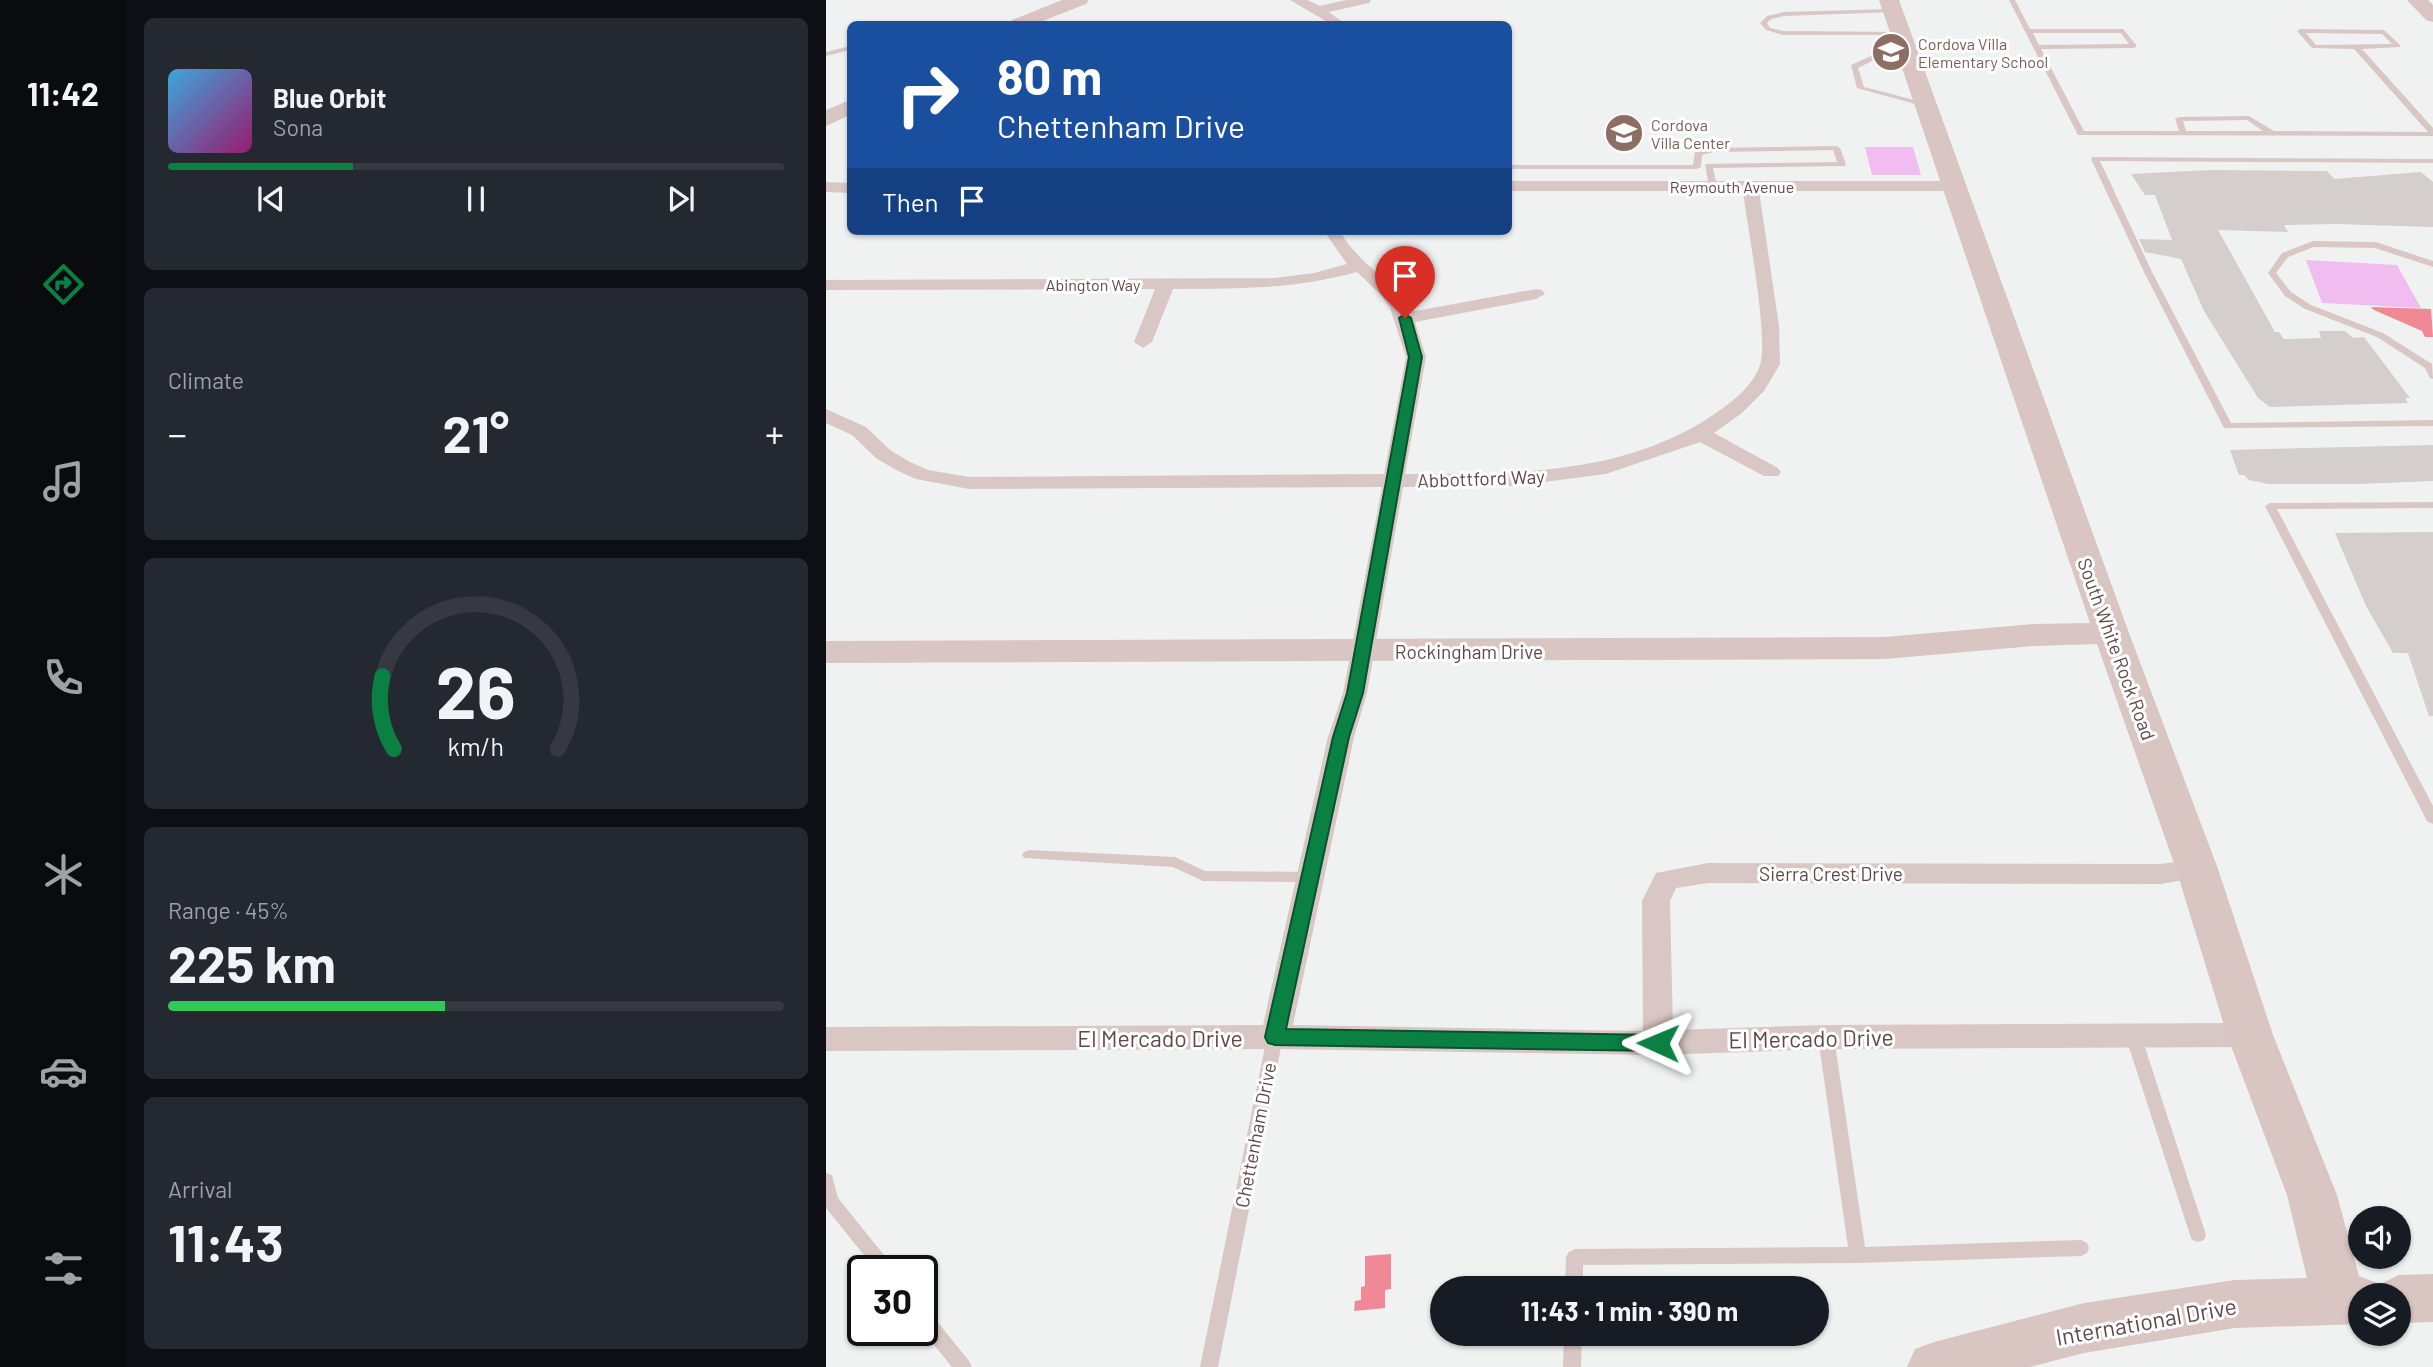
<!DOCTYPE html>
<meta charset="utf-8">
<style>
:root{--surface:#171b24;--page:#242831;--text:#f1f3f6;--muted:#9ea1a6;--line:#363941;--accent:#0b8043}
body{margin:0;font-family:Barlow,sans-serif;background:var(--page);color:var(--text);height:100vh;display:flex;flex-direction:column;font-size:26px;white-space:nowrap}
*{box-sizing:border-box;margin:0}
p{font-size:23px;color:var(--muted)}
.icon{flex:none;width:38px;height:38px;fill:none;stroke:currentColor;stroke-width:2;stroke-linecap:round;stroke-linejoin:round}
.map{position:relative;flex:1;overflow:hidden}
.panel{display:flex;flex-direction:column;gap:18px;padding:18px;background:#0d0f14;width:700px}
.panel>*{flex:none}
.guide{position:absolute;left:21px;top:21px;width:665px;height:214px;border-radius:10px;box-shadow:0 2px 5px #0004;background:#1a4fa0;color:#fff;overflow:hidden}
.buttons{position:absolute;left:1522px;top:1206px;display:grid;gap:14px}
.buttons a{display:grid;place-items:center;width:63px;height:63px;border-radius:50%;background:var(--surface);box-shadow:0 2px 5px #0004;font-size:35px}
.speed{position:absolute;left:21px;top:1255px;display:flex;gap:14px;font-size:35px;font-weight:700;text-align:center}
.speed>*{display:grid;place-content:center;width:91px;height:91px;border-radius:50%;background:var(--surface);box-shadow:0 2px 5px #0004;line-height:1}
.speed .limit{border:4px solid #111;border-radius:10px;background:#fff;color:#111}
.pin{position:absolute;display:grid;place-items:center;width:60px;height:60px;color:#fff;margin:-72px -30px;border-radius:50% 50% 50% 0;rotate:-45deg;box-shadow:0 0 7px #0007}
.pin .icon{rotate:45deg}
.me{position:absolute;width:77px;margin:-38px;rotate:271deg;stroke-linejoin:round;filter:drop-shadow(0 0 5px #0008)}
.turn{display:flex;align-items:center;gap:24px;height:147px;padding:0 35px;font-size:32px}
.turn .icon{width:91px;height:91px;stroke-width:2.5}
.turn b{display:block;font-size:49px;line-height:60px}
.then{display:flex;align-items:center;height:66px;padding:0 35px;background:#0003;gap:14px;font-size:26px}
.big{font-size:52px;font-weight:700;line-height:1.1}
.panel .tile{flex:1;display:flex;flex-direction:column;justify-content:center;gap:10px;min-width:0;padding:0 24px;border-radius:10px;background:var(--page)}
.panel .dial{align-items:center;gap:0}
.dial svg{height:182px;overflow:visible;fill:none;stroke:var(--line);stroke-width:7;stroke-linecap:round;text-anchor:middle}
.dial text{fill:var(--text);stroke:none}
.song{display:flex;align-items:center;gap:21px}
.cover{width:84px;height:84px;border-radius:10px;background:linear-gradient(135deg,hsl(200 70% 55%),hsl(320 70% 35%))}
.played{height:7px;border-radius:4px;background:linear-gradient(90deg,var(--accent) 30%,var(--line) 30%)}
.keys{display:flex;justify-content:space-around;direction:ltr}
.heat{display:flex;justify-content:space-between;align-items:center;font-size:38px;direction:ltr}
.charge{height:10px;border-radius:5px;background:linear-gradient(90deg,#34c759 45%,var(--line) 0)}
.trip{position:absolute;left:604px;top:1276px;width:399px;height:70px;border-radius:35px;background:var(--surface);box-shadow:0 2px 5px #0004;font-weight:700;line-height:70px;text-align:center}
main{display:flex;flex:1;min-height:0}
.dock{display:flex;flex-direction:column;width:126px;justify-content:space-around;align-items:center;background:#090b0e;color:var(--muted)}
.dock .icon{width:49px;height:49px}
.dock .on{color:var(--accent)}
.dock b{font-size:32px;color:var(--text)}
.map>svg:first-child{display:block}
.green{fill:#f1bcef}
.water{fill:#f08896}
.building{fill:#d4cecc}
.lines{fill:none;stroke-linecap:round;stroke-linejoin:round}
.lane{fill:#d8c7c5;fill-rule:evenodd}
.street{fill:#d8c7c5;fill-rule:evenodd}
.secondary{fill:#d9c5c1;fill-rule:evenodd}
.route{fill:#0b8043;stroke:#07532c;stroke-width:2}
.labels{text-anchor:middle;dominant-baseline:central;stroke-width:6;stroke-linejoin:round;paint-order:stroke}
.far-education-label{font-size:16px;fill:#785e54;stroke:#fff;text-anchor:start}
.far-street-label{font-size:16px;fill:#5e4947;stroke:#fff}
.street-label{font-size:19px;fill:#5e4947;stroke:#fff}
.near-street-label{font-size:23px;fill:#5e4947;stroke:#fff}
</style>
<main>
<nav class="dock">
<b>11:42</b>
<svg class="icon on" aria-label="directions" viewBox="0 0 24 24"><path d="M12 3l9 9-9 9-9-9zM9 14v-3h6M13 9l2 2-2 2"/></svg>
<svg class="icon" aria-label="music" viewBox="0 0 24 24"><path d="M9 18V5l10-2v13"/><circle cx="6" cy="18" r="3"/><circle cx="16" cy="16" r="3"/></svg>
<svg class="icon" aria-label="phone" viewBox="0 0 24 24"><path d="M5 4h4l2 5-3 2q2 4 5 5l2-3 5 2v4C11 20 4 13 5 4z"/></svg>
<svg class="icon" aria-label="climate" viewBox="0 0 24 24"><path d="M12 3v18M4 7l16 10M4 17L20 7"/></svg>
<svg class="icon" aria-label="car" viewBox="0 0 24 24"><path d="M5 17H2v-5l4-1 3-4h7l3 4 3 1v5h-3M9 17h6M6 11h13"/><circle cx="7" cy="17" r="2"/><circle cx="17" cy="17" r="2"/></svg>
<svg class="icon" aria-label="filters" viewBox="0 0 24 24"><path d="M4 7h16M4 17h16"/><circle cx="9" cy="7" r="2"/><circle cx="15" cy="17" r="2"/></svg>
</nav>
<section class="panel">
<div class="tile">
<div class="song"><i class="cover"></i><div><b>Blue Orbit</b><p>Sona</p></div></div>
<div class="played"></div>
<div class="keys"><svg class="icon" aria-label="previous" viewBox="0 0 24 24"><path d="M18 5L8 12l10 7zM5 5v14"/></svg><svg class="icon" aria-label="pause" viewBox="0 0 24 24"><path d="M8 5v14M16 5v14"/></svg><svg class="icon" aria-label="next" viewBox="0 0 24 24"><path d="M6 5l10 7-10 7zM19 5v14"/></svg></div>
</div>
<div class="tile"><p>Climate</p>
<div class="heat"><a>−</a><b class="big">21°</b><a>+</a></div>
</div>
<div class="tile dial"><svg viewBox="0 0 100 80">
<path d="M14 69A42 42 0 1 1 86 69"/>
<path d="M14 69A42 42 0 0 1 9 37" stroke="#0b8043"/>
<text x="50" y="56" font-size="32" font-weight="700">26</text>
<text x="50" y="72" font-size="11">km/h</text>
</svg></div>
<div class="tile"><p>Range · 45%</p><b class="big">225 km</b><div class="charge"></div></div>
<div class="tile"><p>Arrival</p><b class="big">11:43</b></div>
</section>
<div class="map">
<svg width="1607" height="1367" viewBox="0 0 1607 1367">
<rect width="100%" height="100%" fill="#eff2f1"/>
<path class="green" d="M1039,147H1087L1095,175H1046Z
M1480,260L1571,265L1595,308L1496,303Z"/>
<path class="water" d="M1545,307L1605,309L1607,337H1599L1596,331L1548,310Z
M565,1254V1289L559,1290V1308L528,1311L529,1301L535,1300V1287L539,1286V1256Z"/>
<path class="building" d="M1385,170L1501,171L1508,179L1595,172L1607,182V227L1510,224L1458,225L1462,232L1392,230L1449,332H1453L1458,339L1495,338L1493,331H1519L1527,338L1538,337L1584,398H1579L1582,403L1444,407L1432,398L1378,311L1355,259L1319,252L1313,239L1346,240L1329,195H1319L1305,174Z
M1607,445V481L1532,484H1443L1423,480L1418,475H1413L1404,450Z
M1607,532V716H1603L1582,653H1567L1540,606L1509,533Z"/>
<g class="lines">
<path class="lane" d="M1183,0H1189L1204,29H1297L1311,46L1308,48L1215,49L1258,131H1353L1349,119L1353,117L1423,116L1448,131L1602,132L1528,49L1486,48L1471,31L1474,29L1558,30L1574,45V47L1536,49L1607,128V136L1252,135ZM1207,33H1295L1303,44L1213,45ZM1480,33L1556,34L1566,44L1490,45ZM1421,120L1437,131H1360L1357,121Z
M1067,9L1070,11L1069,12L958,16L945,19L941,23L944,28L957,31L1075,32L1077,33V35H957L940,30L934,23L941,16L958,12Z
M24,46V50L0,56V52Z
M1081,47L1083,48V50L1060,54L1032,68L1038,87L1104,104V108L1031,88L1025,65L1056,51Z
M1010,146L1014,148L1020,164L1019,166L887,168L891,186L887,188L883,186L879,164L1011,162L1007,150L888,152L876,155L875,167L871,169H682V165H867L869,152L888,148Z
M1266,157L1607,159V163L1274,161L1326,272L1405,423L1607,420V426L1398,428L1318,272L1265,159Z
M1487,241L1550,242L1607,261V267L1549,248L1488,247L1462,257L1450,273L1465,292L1485,305L1557,333L1606,364L1607,379L1604,378L1599,368L1551,337L1479,309L1459,296L1442,273L1456,253Z
M1607,502V508L1451,509L1607,806V824L1602,822L1600,819L1439,506L1444,503Z
M203,850L349,857L379,871L484,872L489,873L491,877L489,881L484,882L377,881L347,867L198,858L196,855L198,852Z
M1307,1029L1312,1031L1315,1035L1380,1235L1378,1240L1372,1242L1366,1240L1364,1235L1299,1035L1302,1031Z
M449,1031L454,1033L457,1037L392,1367H374L441,1037L444,1033Z
M1000,1031L1005,1033L1008,1037L1039,1247L1255,1240L1261,1243L1263,1248L1261,1253L1255,1256L1032,1263L757,1265V1288H739L740,1257L743,1252L749,1249L1022,1247L992,1037L995,1033Z
M0,1173L6,1175L12,1198L66,1265L68,1270H50L0,1208Z
M96,1308L102,1310L143,1361L146,1367H126L96,1330Z
M738,1334H756L755,1367H737Z"/>
<path class="street" d="M464,0H481L494,6L520,0H545L543,3L503,12L519,24H505Z
M682,181H1129L1137,186L1129,191H933L953,326L954,364L938,391L916,413L888,433L952,468L955,472L952,476H938L874,442L780,474L687,486L577,487L541,693L528,737L467,1025L817,1031L816,901L830,873L882,863L1335,864L1371,859L1381,862L1385,869L1381,876L1335,884L882,883L850,888L844,901L847,1030L1000,1025L1424,1023L1435,1026L1439,1035L1435,1044L1424,1047L1000,1049L832,1055L449,1049L0,1051V1027L437,1025L502,737L517,693L556,487L143,489L90,479L70,470L50,458L26,435L0,423V409L40,427L64,450L84,462L102,470L143,477L558,474L580,357L564,308L555,295L531,272C466,290 413,288 347,289L326,342L317,348L308,342L329,289L0,290V280L448,278L488,273L521,264L498,231H514C531,263 566,279 584,312L710,289L716,290L719,294L710,299L589,322L600,357L579,474C684,474 797,476 887,415C905,403 927,386 934,365C943,338 921,225 917,191H682Z
M0,182L24,183V193L0,192Z"/>
<path class="secondary" d="M236,0H263L260,4L209,24H183L186,20Z
M1053,0H1073L1303,633L1392,869L1447,1035L1511,1195L1533,1276L1554,1284L1573,1275L1607,1274V1322L1573,1323V1295H1535V1324L1409,1328L1258,1353L1204,1367H1081L1089,1349L1108,1342L1258,1303L1409,1280L1481,1278L1461,1195L1401,1035L1350,869L1271,644L1209,646L1059,659L0,663V641L1059,637L1209,624L1264,623Z
M1581,0H1602L1607,5V22L1600,20Z
M24,100V115L0,126V110Z"/>
</g>
<path class="route" d="M579,314L585,318L596,357L537,693L523,737L460,1029L832,1035L839,1037L842,1043L839,1048L832,1051L449,1045L442,1043L439,1037L507,737L521,693L583,357L573,318Z"/>
<defs>
<g id="school-disc" transform="scale(2.0125)"><circle r="9.5" fill="#8d6e63" stroke="#fff"/><path d="M0-5L7-2L0 1L-7-2ZM-4 1L0 2.5L4 1V4Q0 6-4 4Z" fill="#fff"/></g>
</defs>
<g fill-rule="evenodd">
<use href="#school-disc" x="1065" y="52"/>
<use href="#school-disc" x="798" y="133"/>
</g>
<g class="labels">
<g class="far-education-label">
<text x="1092" y="43">Cordova Villa<tspan x="1092" dy="18">Elementary School</tspan></text>
<text x="825" y="124">Cordova<tspan x="825" dy="18">Villa Center</tspan></text>
</g>
<g class="far-street-label">
<text x="906" y="186">Reymouth Avenue</text>
<text x="267" y="284">Abington Way</text>
</g>
<g class="street-label">
<text transform="translate(655 478) rotate(-2)">Abbottford Way</text>
<text transform="translate(1291 649) rotate(70)">South White Rock Road</text>
<text x="643" y="651">Rockingham Drive</text>
<text x="1005" y="873">Sierra Crest Drive</text>
<text transform="translate(429 1135) rotate(-79)">Chettenham Drive</text>
</g>
<g class="near-street-label">
<text x="334" y="1038">El Mercado Drive</text>
<text transform="translate(985 1038) rotate(-1)">El Mercado Drive</text>
<text transform="translate(1320 1321) rotate(-10)">International Drive</text>
</g>
</g>
</svg>
<div class="buttons">
<a><svg class="icon" aria-label="sound" viewBox="0 0 24 24"><path d="M4 9h4l5-4v14l-5-4H4zM17 9q2 3 0 6"/></svg></a>
<a><svg class="icon" aria-label="layers" viewBox="0 0 24 24"><path d="M12 4l9 5-9 5-9-5zM3 14l9 5 9-5"/></svg></a>
</div>
<div class="speed"><div class="limit">30</div></div>
<div class="pin" style="left:579px;top:318px;background:#d93025"><svg class="icon" aria-label="arrive" viewBox="0 0 24 24"><path d="M6 21V4h12l-3 4 3 4H6"/></svg></div>
<svg class="me" style="left:832px;top:1043px" viewBox="-20 -20 40 40"><path d="M0-17L14 15 0 8-14 15z" fill="#0b8043" stroke="#fff" stroke-width="4"/></svg>
<div class="trip">11:43 · 1 min · 390 m</div>
<div class="guide">
<div class="turn"><svg class="icon" aria-label="right" viewBox="0 0 24 24"><path d="M7 20v-9h11M14 6l5 5-5 5"/></svg><div><b>80 m</b>Chettenham Drive</div></div>
<div class="then">Then<svg class="icon" aria-label="arrive" viewBox="0 0 24 24"><path d="M6 21V4h12l-3 4 3 4H6"/></svg></div>
</div>
</div>
</main>
